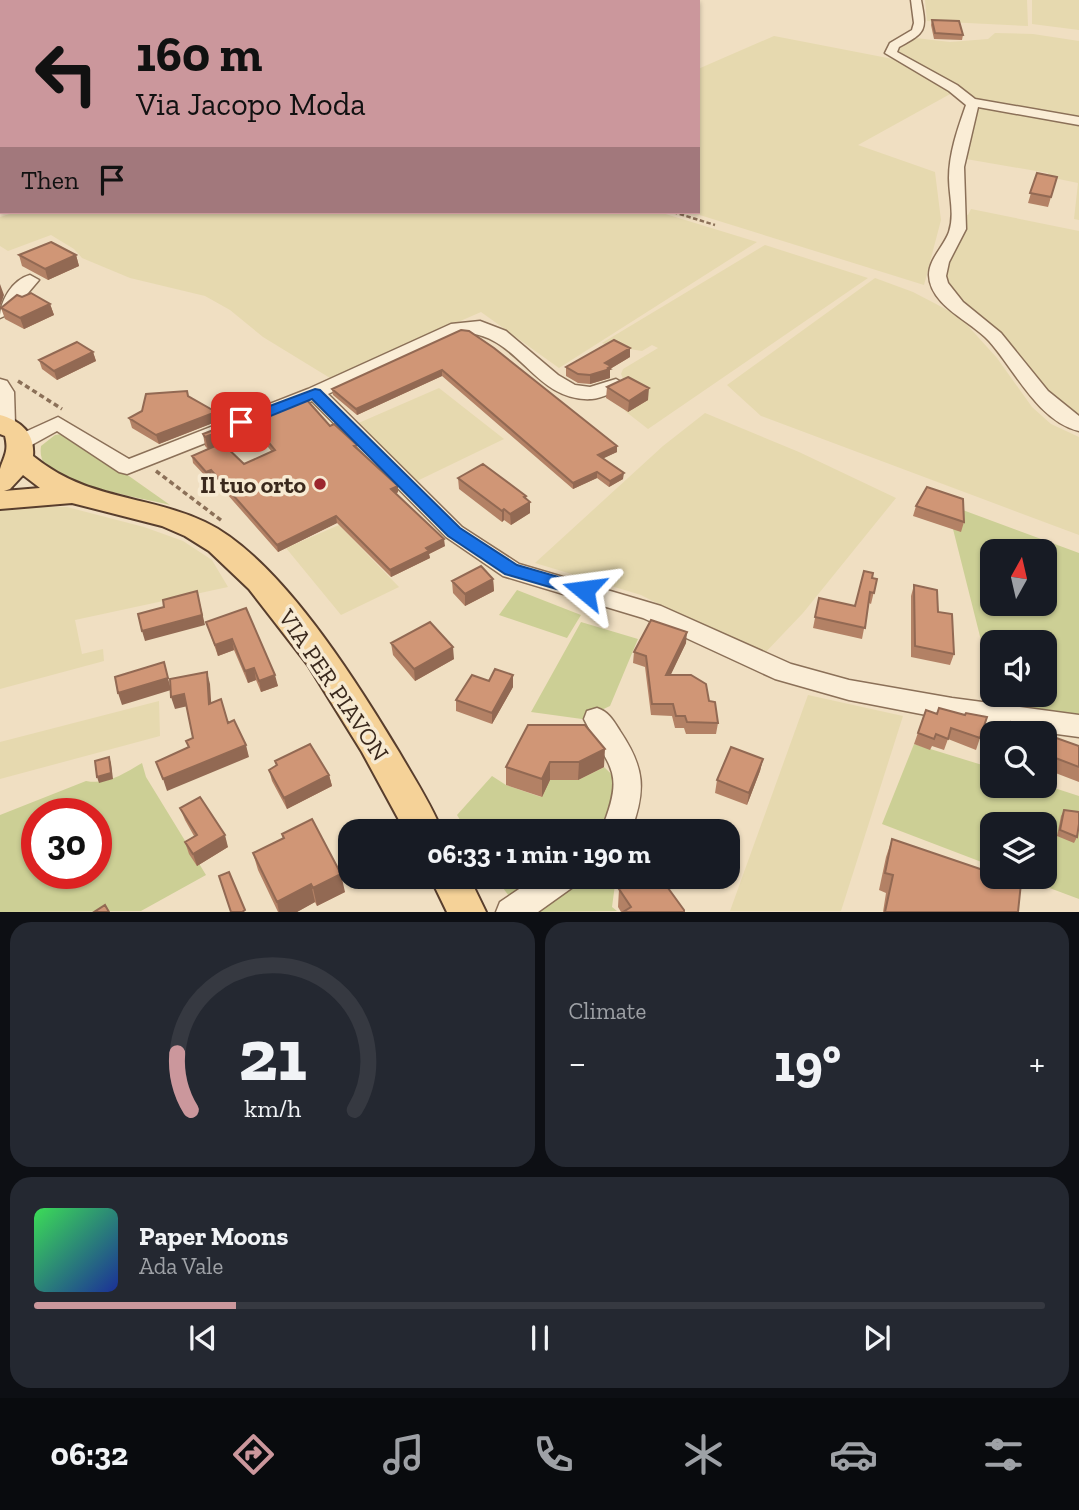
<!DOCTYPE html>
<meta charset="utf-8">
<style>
:root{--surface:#171b24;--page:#242831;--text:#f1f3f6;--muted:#9ea1a6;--line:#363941;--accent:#cb979c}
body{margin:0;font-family:"Zilla Slab",serif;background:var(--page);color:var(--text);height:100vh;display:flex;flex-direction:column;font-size:26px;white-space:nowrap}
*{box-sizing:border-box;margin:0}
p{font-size:23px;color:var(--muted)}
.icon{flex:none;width:38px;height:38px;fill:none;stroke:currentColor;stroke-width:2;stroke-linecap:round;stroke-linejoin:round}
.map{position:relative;height:912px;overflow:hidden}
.side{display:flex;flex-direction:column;gap:10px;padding:10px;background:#0d0f14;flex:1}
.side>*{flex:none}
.guide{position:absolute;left:0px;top:0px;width:700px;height:214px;box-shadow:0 2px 5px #0004;background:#cb979c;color:#111;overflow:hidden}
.needle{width:46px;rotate:8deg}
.controls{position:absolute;left:980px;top:539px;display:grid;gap:14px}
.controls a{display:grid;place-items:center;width:77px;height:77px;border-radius:14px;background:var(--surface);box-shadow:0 2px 5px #0004;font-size:35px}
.speed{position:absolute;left:21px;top:798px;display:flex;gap:14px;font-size:35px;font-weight:700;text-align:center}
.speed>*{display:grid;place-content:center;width:91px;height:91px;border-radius:50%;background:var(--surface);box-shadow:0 2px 5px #0004;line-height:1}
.speed .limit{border:10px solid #d22;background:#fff;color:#111}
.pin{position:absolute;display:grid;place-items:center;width:60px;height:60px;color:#fff;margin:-30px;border-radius:14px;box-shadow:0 4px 10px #0006}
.me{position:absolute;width:77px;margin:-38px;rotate:286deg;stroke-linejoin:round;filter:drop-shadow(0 0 5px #0008)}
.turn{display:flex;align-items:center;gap:24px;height:147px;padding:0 21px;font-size:32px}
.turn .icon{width:91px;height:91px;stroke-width:2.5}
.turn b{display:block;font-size:49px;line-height:60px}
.then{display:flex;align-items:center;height:66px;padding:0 21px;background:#0003;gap:14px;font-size:26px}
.big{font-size:52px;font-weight:700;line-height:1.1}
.side .card{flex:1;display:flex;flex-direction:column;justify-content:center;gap:10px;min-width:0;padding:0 24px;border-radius:21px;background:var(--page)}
.side .dial{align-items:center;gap:0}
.dial svg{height:182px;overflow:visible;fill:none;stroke:var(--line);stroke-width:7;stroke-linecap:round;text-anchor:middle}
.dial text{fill:var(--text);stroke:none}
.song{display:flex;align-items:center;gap:21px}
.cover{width:84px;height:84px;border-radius:10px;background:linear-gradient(135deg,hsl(130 70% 55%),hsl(230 70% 35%))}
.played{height:7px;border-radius:4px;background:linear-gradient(90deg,var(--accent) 20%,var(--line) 20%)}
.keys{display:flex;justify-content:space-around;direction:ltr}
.heat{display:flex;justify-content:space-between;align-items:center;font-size:38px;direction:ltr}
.side .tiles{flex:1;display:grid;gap:10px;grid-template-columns:1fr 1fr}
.card:last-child{grid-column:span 2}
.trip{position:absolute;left:338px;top:819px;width:402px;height:70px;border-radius:21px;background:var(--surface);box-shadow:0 2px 5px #0004;font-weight:700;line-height:70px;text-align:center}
.tab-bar{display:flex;height:112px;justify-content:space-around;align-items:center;background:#090b0e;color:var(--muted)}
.tab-bar .icon{width:49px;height:49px}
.tab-bar .current{color:var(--accent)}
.tab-bar b{font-size:32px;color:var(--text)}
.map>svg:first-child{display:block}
.farmland{fill:#e6d9af}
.green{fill:#cccf95;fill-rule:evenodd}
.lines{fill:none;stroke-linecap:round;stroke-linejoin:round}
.minor-casing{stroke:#8b7058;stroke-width:3}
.major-casing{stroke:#583e2d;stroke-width:4}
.path-far1{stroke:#8b7058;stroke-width:2.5;stroke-dasharray:4.5 2.5;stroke-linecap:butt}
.path{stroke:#8b7058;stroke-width:3.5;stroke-dasharray:5 3.5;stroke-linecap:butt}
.minor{fill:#faedd6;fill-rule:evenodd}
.major{fill:#f5d298;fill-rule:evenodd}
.wall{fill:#b38165}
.shaded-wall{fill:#926953}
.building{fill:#d09676;stroke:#926953;stroke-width:2}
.route{fill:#1a73e8;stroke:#114b97;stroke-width:2}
.poi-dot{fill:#9c262e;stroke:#f7ead2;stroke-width:2.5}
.labels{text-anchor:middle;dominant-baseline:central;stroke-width:7;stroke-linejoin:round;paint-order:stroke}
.poi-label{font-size:24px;font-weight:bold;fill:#3a291d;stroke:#f7ead2;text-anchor:end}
.street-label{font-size:24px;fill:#3a291d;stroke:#f7ead2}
</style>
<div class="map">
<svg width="1079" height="912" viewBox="0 0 1079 912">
<rect width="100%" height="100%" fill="#f0dfc2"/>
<path class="farmland" d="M925,0H1027L1028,26L927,21Z
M1032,0H1079V30L1032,24Z
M995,33L1033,34L1079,41V120L978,102L890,49L907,37L950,42L988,39Z
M774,36L898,60L936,80L967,102L966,113L963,112L966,105L964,101L952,93L858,145L935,172L941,220L924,285L690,212H698V69Z
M972,105L1079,126V220L1074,219L1078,183L1049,177L1048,173L966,159Z
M971,209L1079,231V425L976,322L938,270L958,213L968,215Z
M16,212H659L757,242L559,368L481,312L330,378L263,337L230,310L205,296L130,278L82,258L74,249L51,235L8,251L0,246V217Z
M765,245L868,278L648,429L625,411L645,399L628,389L621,374L623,369L658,348L652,345L642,351L630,349L625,352L602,343Z
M875,278L913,292L959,316L997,358L1032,407L1051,424L1079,437V535L761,416L727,385Z
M439,388L504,439L417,481L354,425Z
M705,413L799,452L896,498L803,613L761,657L641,595L535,563L663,446Z
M18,507H67L144,527L183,541L212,560L228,587L75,620L82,654L103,649L104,661L0,689V511Z
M339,525L399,587L341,615L286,548Z
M808,695L903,716L841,911H730Z
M159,701L160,736L0,779V742Z"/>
<path class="green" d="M68,433L170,505C142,498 64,485 46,466C41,460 40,454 41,446L55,435Z
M960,509L1079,553V718L998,708L995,695H1045V642H992V684L953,529ZM992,551H1045V604H992Z
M517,590L581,615L567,638L499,615Z
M581,622L638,639L610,706L582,719L531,712Z
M914,744L992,768V786L1045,785L1079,796V899L1020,877H1045V824H992V866L882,824Z
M142,763L146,777L206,875L141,911L0,912V815L86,781C108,785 123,774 142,763ZM37,814H96V873H37Z
M604,767L627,789L616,831H467L457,815L492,776L506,785L541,797L550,780H578Z
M495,877H562L517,907Z
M588,877H616L612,907L617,911L526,912Z"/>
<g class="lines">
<g class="minor-casing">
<path id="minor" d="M354,0H384L353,2Z
M911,0H921C927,31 926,32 899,47L897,52L957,85L975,99L1079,117V125L978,107L964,167L966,229L949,262L946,276L948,283L963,302L1001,333L1048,391L1079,416V431C1038,421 1015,370 989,341C971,321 930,306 929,275C929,259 944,246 949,232C955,214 949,196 949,178C949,153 958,128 966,105L949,91L885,53L890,43L912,30L914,23Z
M0,82L2,83V92L0,91Z
M0,141H2L0,150Z
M30,275L39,280L11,313L0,318C0,301 12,280 30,275Z
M480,321L506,331L558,375L575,385L590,387L616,379L626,385L623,389C613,392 602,398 592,399C533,403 518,330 460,333L328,394L462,527L519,564L661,606L791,664L849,680L952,698L1079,715V737L952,720L849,700L775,679L643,618L503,576L446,537L312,401L127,474L119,472L57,431L28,447H14L11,442L14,437L58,417L129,459L308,389L451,324Z
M0,379L7,381L14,392L15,424L12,428L0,429Z
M597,708C609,712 613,720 620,731C645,768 646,790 631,831H601C626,769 610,771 584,719L587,711Z
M537,877H577L573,887L538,912H496L500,902Z"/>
</g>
<g class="major-casing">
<path id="major" d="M0,415C21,421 35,433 33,456C88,501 145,494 205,522C279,557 357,682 399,752C414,778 431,804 442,831H405L362,752L308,665L249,589L209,551L185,536L162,526L72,503L0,509C0,497 0,480 0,469C4,456 9,451 5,436L0,434ZM23,475L40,488L4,491L10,489Z
M430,877H469L486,912H447Z"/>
</g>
<path class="path-far1" d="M673,212L715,225"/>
<path class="path" d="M18,381L62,409
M156,471L222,521"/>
<use href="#minor" class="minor"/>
<use href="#major" class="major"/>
</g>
<path class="wall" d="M932,20L963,35L962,40L934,39L931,25Z
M1037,173L1057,177L1048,207L1028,203Z
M19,255H76L79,266L48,280L22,266Z
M22,297L50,304L54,315L24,329L5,319L1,308Z
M461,330L617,446V452L603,458L623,479L609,487L597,478L573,489L442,376L357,415L333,395L332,389Z
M93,352L96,361L57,380L42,369L39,360Z
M630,357L610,369V378L590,384L578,383L566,376V367Z
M607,387L648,400L628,412L606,398Z
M188,396L216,412L218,421L159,444L132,428L129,418Z
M246,422L330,426L357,445L358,450L398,492L396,494L445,546L429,554L430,558L391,577L337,523L278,552L212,477L208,479L193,463L192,456L216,445L208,449L205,446L203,434L241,424L243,435L223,443L244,464L272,452L259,436L255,437L248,429Z
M458,478L526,496L530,513L511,525L504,520L502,522L459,489Z
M916,506L964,522L961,532L913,516Z
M872,578L877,579L871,604L869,603L862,639L813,628L819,598L855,606Z
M493,579L494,591L465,606L453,593L452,581Z
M914,585L938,612L954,654L950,665L911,657V596Z
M246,608L278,686L261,692L256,680L248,683L234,650L218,656L206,622Z
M391,643L454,659L415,681L393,655Z
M686,643L670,675L709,701L718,723L716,734H686L684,728H675L672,716L651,715L645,667L633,663L634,652Z
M513,675V687L492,724L456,711V700Z
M926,710L980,738L976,750L948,739L944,750L932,746L930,750L914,744Z
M528,725L604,767L578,780H550L542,797L506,785V767Z
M1045,734L1079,746V782L1045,769Z
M763,759L760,771L747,805L715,793L717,780Z
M275,761L329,775L332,786L287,809L272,781L269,770L276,766Z
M180,808L228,847L197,866L189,854L185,842L194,836L185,820Z
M1064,810L1077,837L1074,843L1057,836L1061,816Z
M282,834L345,892L317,906L315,902L297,912H278L258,870L253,853L283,838Z
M892,839L1018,912H883L886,893L879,890L886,857Z
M619,889L684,912H621L618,907Z"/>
<path class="shaded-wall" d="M0,165H2V175H0Z
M2,184V195H0V185Z
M76,255L79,266L48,280L45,269Z
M0,284L4,295L0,307Z
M50,304L54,315L24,329L20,318Z
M630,348V357L610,369V378L590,384V375L605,363Z
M93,352L96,361L57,380L54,371Z
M442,370V376L357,415L356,409Z
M649,388L648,400L628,412L629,401Z
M216,412L218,421L159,444L156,435Z
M241,424L243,435L208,449L205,437Z
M258,429L259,436L255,437L253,430Z
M617,446V452L598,461V455Z
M211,470L212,477L208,479L206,472Z
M597,472V478L573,489V483Z
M624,473L623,479L609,487L610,481Z
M398,486V492L392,496L391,489Z
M526,496V505L530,502V513L511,525L510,514Z
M504,509V520L502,522V511Z
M336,516L337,523L278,552L277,545Z
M444,539L445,546L429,554L430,558L391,577L390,570L426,548Z
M493,579L494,591L465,606V594Z
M197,591L205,625L145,641L142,631Z
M687,632L686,643L665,687L666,675Z
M232,639L234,650L218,656L215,645Z
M453,647L454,659L415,681L414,669Z
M164,662L171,690L122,705L118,693Z
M254,668L256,680L248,683L245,671Z
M207,672L210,684L212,715L209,704Z
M275,675L278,686L261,692L259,681Z
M513,675V687L492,724V713Z
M184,694L188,706L175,709L171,697Z
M246,745L249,757L167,791L163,779Z
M605,749L604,767L578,780L579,762Z
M109,757L111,763L113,779L99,783L97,777Z
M763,759L760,771L747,805L749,793Z
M550,762V780L542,797V779Z
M329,775L332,786L287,809L284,798Z
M225,835L228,847L197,866L193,854Z
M341,874L345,892L317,906L313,888Z
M311,884L315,902L297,912H279L277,902Z"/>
<path class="building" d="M52,0V2H39V1Z
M85,0H203V2H85Z
M237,0H262L263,2H238Z
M2,7V23H0V8Z
M932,20L959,21L963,35L935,33Z
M2,24V45L0,46V32Z
M0,147H2V165H0Z
M1037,173L1057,177L1051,197L1030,193Z
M51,242L76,255L45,269L19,255Z
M31,293L50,304L20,318L1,308L17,295L22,297Z
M461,330L469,331L494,348L617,446L598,455L624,473L610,481L597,472L573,483L442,370L356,409L332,389Z
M614,340L630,348L605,363L611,366L608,368L610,369L590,375L578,374L566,367Z
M77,342L93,352L54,371L39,360Z
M628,377L649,388L629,401L607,387Z
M187,391L188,396L216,412L156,435L129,418L142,411L146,394Z
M306,399L330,426L334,424L357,445L354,446L398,486L391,489L444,539L426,548L429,551L390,570L336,516L277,545L211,470L206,472L192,456L222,443L244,464L275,450L258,429L253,430L246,422Z
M236,421L241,424L205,437L203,434Z
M483,464L526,496L524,497L530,502L510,514L504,509L502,511L458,478Z
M927,487L963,499L964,522L916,506Z
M481,566L493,579L465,594L452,581Z
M864,571L873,573L872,578L877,579L874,593L870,592L865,628L815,617L819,598L855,606Z
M914,585L937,590L938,612L952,614L954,654L915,646Z
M197,591L202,615L142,631L138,614L164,607L163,600Z
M246,608L275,675L259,681L254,668L245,671L232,639L215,645L206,622Z
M651,620L687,632L666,675H691L706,684L709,701L715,702L718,723L687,722L685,716H676L673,704H652L646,656L634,652Z
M430,622L453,647L414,669L391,643Z
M164,662L168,678L118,693L115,677Z
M495,669L513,675L492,713L456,700L472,675L489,681Z
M207,672L209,704L221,699L228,723L234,720L246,745L163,779L156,762L189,747L186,741L193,738L184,694L171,697L170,679Z
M939,708L965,715L966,713L987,717L980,738L951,728L948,739L936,734L934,739L918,733L926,710L937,714Z
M1011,722L1043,733H1009Z
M528,725H585L605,749L579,762H550L542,779L506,767Z
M1045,734L1079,746V767L1045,754Z
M310,744L329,775L284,798L269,770L277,765L275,761Z
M731,747L763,759L749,793L717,780Z
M109,757L111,773L97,777L95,761Z
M200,797L225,835L193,854L185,842L197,835L180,808Z
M1064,810L1079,812V824L1077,837L1060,830Z
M312,819L341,874L313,888L311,884L277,902L253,853L284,838L282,834Z
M892,839L992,873V877H1004L1021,883L1018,912H885L893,875L885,873Z
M229,872L245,910L242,912H231L219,876Z
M642,877H660L684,910V912H623L631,907L619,889Z
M105,905L109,912H94Z"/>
<path class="route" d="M315,389L320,390L460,528L517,565L590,586L593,590L590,595L584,597L505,574L448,536L312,399L246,426L241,427L233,422L235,419Z"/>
<circle class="poi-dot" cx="320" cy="484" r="7"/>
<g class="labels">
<g class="poi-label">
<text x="306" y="484">Il tuo orto</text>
</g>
<g class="street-label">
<text transform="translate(334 685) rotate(56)">VIA PER PIAVON</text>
</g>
</g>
</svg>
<div class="controls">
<a><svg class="needle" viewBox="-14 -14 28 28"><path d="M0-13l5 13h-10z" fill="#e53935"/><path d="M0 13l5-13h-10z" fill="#9ea1a6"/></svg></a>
<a><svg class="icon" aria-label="sound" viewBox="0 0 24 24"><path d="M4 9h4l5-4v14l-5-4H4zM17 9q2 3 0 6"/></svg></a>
<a><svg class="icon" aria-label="search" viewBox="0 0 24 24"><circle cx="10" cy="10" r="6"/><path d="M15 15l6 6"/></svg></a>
<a><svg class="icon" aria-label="layers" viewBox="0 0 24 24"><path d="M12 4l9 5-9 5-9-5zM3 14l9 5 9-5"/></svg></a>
</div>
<div class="speed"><div class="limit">30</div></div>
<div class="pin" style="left:241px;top:422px;background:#d93025"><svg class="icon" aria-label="arrive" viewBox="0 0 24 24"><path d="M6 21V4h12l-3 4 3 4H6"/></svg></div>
<svg class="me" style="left:584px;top:590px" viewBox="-20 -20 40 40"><path d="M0-17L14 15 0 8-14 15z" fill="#1a73e8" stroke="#fff" stroke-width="4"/></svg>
<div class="trip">06:33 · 1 min · 190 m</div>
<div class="guide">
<div class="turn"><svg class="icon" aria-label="left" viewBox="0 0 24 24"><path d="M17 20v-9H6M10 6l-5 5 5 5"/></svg><div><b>160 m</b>Via Jacopo Moda</div></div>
<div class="then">Then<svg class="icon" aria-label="arrive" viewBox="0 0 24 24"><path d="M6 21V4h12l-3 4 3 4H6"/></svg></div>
</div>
</div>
<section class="side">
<div class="tiles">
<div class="card dial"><svg viewBox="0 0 100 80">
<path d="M14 69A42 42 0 1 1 86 69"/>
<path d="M14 69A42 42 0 0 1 8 44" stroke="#cb979c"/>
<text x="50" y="56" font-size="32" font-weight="700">21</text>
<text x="50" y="72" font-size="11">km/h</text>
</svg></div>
<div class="card"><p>Climate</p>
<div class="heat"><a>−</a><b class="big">19°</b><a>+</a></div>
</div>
<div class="card">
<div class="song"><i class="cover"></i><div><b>Paper Moons</b><p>Ada Vale</p></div></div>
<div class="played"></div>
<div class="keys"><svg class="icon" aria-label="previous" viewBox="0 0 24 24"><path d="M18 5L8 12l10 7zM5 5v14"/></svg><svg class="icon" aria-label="pause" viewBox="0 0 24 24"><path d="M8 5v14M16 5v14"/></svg><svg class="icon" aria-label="next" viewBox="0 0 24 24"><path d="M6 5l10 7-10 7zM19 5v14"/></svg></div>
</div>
</div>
</section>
<nav class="tab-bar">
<b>06:32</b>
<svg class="icon current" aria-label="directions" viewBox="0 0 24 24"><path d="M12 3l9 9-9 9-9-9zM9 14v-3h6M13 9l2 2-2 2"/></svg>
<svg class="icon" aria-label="music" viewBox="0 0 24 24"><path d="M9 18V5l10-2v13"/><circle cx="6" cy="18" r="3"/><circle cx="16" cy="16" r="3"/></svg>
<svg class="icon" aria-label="phone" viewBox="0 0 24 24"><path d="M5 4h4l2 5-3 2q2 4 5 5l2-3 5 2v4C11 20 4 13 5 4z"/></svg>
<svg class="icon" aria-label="climate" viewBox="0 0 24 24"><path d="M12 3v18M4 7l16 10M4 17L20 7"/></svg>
<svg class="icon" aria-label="car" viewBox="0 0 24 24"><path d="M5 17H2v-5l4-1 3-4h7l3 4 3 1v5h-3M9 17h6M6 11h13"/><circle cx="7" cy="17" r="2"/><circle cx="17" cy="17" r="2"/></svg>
<svg class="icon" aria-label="filters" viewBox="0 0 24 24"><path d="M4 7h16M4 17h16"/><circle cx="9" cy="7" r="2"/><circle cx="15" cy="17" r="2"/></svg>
</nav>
